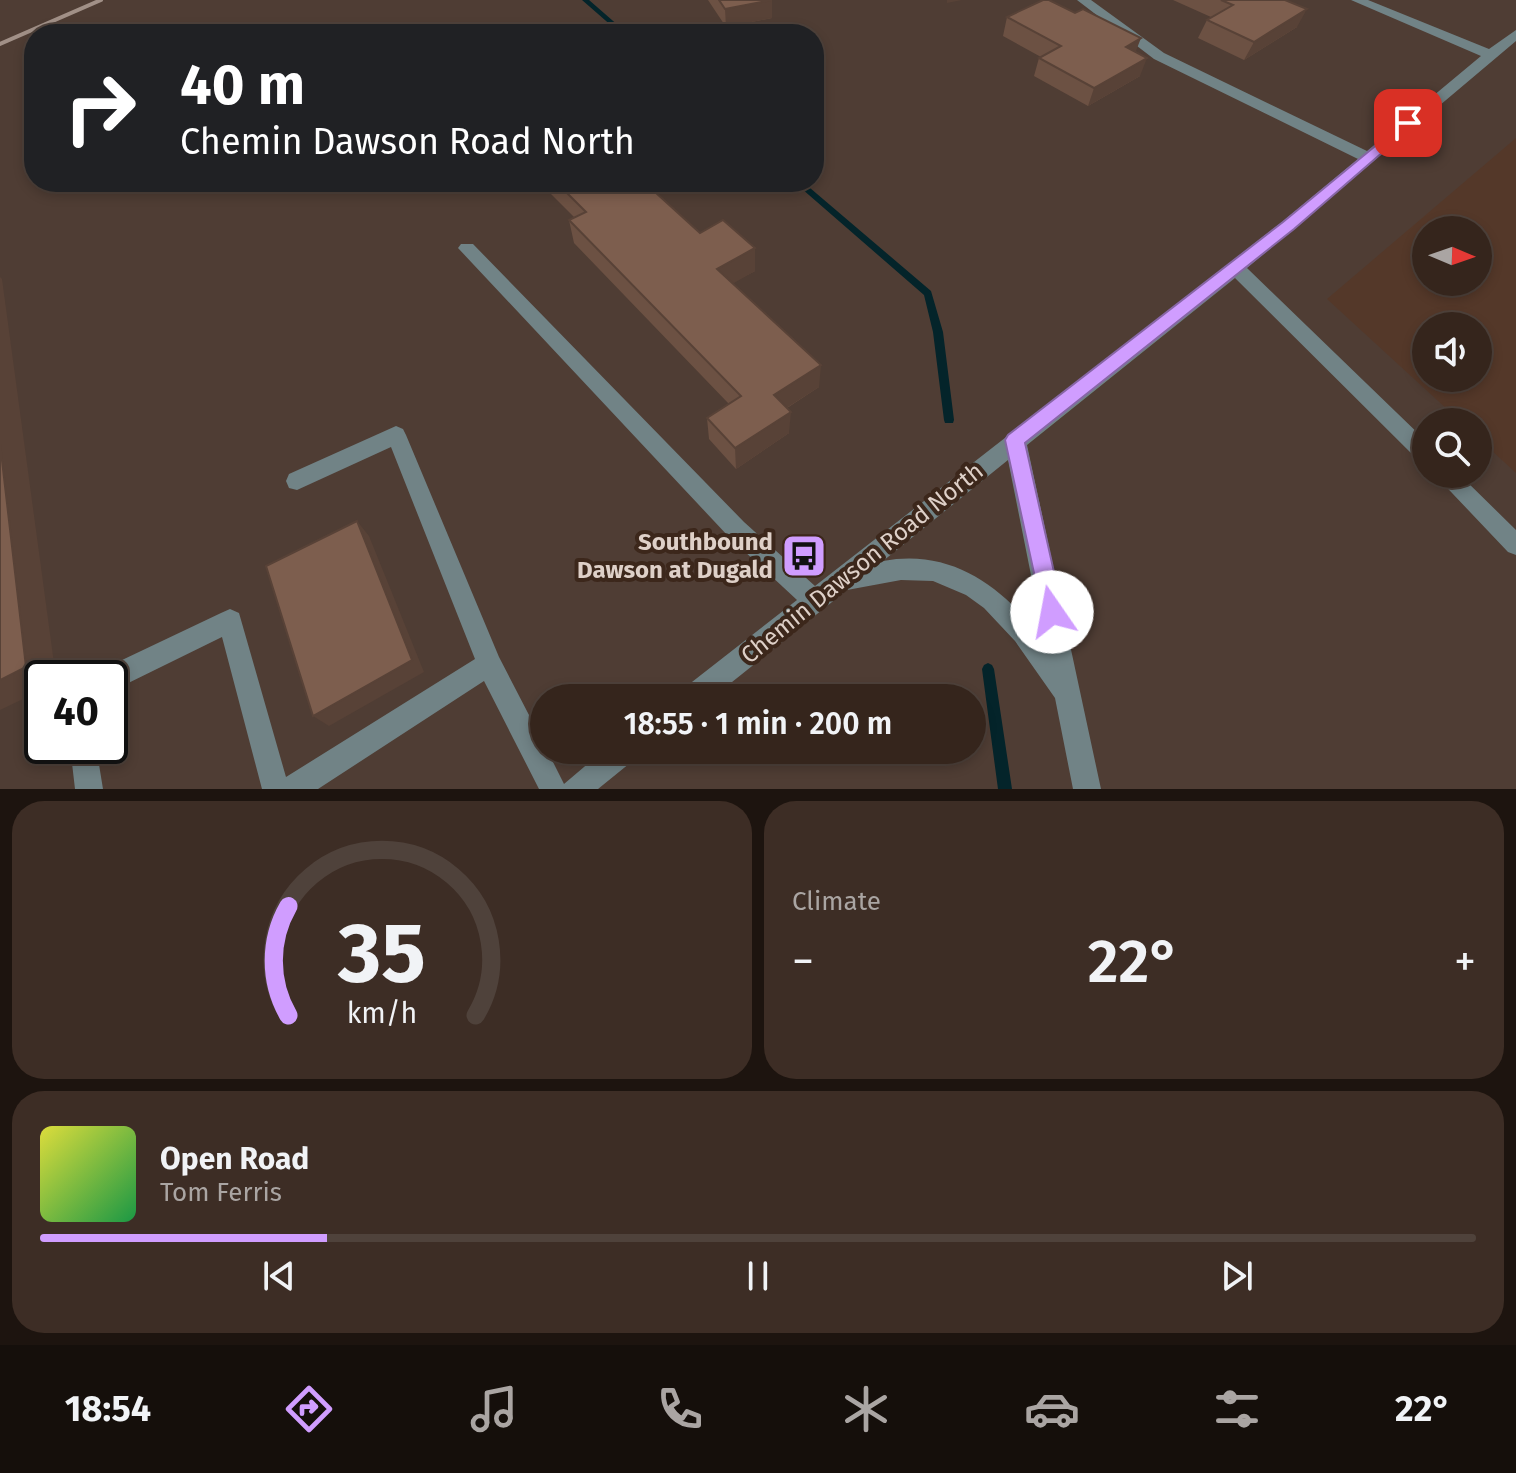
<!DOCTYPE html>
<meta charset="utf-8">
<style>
:root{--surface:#35251c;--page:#3d2d25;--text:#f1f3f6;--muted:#aaa5a3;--line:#4f423b;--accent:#d09dff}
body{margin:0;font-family:"Fira Sans",sans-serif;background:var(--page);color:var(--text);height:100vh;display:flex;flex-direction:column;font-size:30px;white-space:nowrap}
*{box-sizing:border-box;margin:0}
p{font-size:26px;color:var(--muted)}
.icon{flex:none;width:44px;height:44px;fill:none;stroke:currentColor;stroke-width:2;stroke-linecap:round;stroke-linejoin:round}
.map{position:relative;height:789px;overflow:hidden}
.drawer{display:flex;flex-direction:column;gap:12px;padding:12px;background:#1d140f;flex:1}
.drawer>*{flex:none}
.top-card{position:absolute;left:24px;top:24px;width:800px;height:168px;border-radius:32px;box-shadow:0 4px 12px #0003,0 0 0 2px var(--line);background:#202124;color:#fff;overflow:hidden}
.needle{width:52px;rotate:92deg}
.controls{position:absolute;left:1412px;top:216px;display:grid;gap:16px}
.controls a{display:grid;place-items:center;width:80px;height:80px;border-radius:50%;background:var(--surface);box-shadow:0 4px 12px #0003,0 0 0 2px var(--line);font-size:40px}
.speed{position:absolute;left:24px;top:660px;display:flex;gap:16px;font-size:40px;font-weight:700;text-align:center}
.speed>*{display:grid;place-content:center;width:104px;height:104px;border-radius:50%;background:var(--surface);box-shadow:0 4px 12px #0003,0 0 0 2px var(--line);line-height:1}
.speed .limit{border:4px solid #111;border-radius:12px;background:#fff;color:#111}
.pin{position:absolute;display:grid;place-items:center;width:68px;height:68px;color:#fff;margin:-34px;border-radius:16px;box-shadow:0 4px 12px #0006}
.me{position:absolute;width:88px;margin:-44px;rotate:348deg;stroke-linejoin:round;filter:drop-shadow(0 0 6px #0008)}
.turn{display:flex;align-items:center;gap:28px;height:168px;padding:0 24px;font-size:36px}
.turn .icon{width:104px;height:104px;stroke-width:2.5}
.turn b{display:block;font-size:56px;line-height:68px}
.big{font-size:60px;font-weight:600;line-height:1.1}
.drawer .widget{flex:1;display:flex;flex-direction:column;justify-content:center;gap:12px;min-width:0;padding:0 28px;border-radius:32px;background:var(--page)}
.drawer .dial{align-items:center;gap:0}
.dial svg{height:208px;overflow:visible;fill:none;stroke:var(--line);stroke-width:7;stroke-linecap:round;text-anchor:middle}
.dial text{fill:var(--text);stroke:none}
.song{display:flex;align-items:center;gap:24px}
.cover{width:96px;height:96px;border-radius:12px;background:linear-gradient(135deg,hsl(60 70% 55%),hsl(140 70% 35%))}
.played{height:8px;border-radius:4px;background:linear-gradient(90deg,var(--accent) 20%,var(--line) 20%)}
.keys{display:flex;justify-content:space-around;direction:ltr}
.heat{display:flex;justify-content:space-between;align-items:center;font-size:44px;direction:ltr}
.drawer .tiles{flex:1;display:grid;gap:12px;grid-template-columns:1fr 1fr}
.widget:last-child{grid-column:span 2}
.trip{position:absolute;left:530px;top:684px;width:456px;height:80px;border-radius:40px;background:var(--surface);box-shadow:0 4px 12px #0003,0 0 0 2px var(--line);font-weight:600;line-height:80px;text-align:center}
.tabs{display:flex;height:128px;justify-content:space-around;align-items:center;background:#150f0b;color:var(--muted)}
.tabs .icon{width:56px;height:56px}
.tabs .selected{color:var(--accent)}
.tabs b{font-size:36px;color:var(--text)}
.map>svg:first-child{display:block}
.industrial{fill:#4f3d34;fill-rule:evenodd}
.built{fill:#543829;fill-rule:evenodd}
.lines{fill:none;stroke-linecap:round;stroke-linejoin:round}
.stream{fill:#04242a;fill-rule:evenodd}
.minor{fill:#718386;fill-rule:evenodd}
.rail{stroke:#a19087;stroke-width:4}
.wall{fill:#6c5143}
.shaded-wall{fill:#584237}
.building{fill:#7d5e4e;stroke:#584237;stroke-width:2}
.route{fill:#d09dff;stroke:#8766a6;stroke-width:2}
.labels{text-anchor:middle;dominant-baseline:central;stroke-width:8;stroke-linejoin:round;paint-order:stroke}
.poi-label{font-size:24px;font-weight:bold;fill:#ded0c8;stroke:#3c271b;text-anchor:end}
.street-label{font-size:24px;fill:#ded0c8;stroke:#3c271b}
</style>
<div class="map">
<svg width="1516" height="789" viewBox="0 0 1516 789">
<rect width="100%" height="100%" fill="#473125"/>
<path class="industrial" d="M0,0H1516V789H0ZM34,34H814V182H34ZM1426,230H1478V282H1426ZM1426,326H1478V378H1426ZM1426,422H1478V474H1426ZM42,678H110V746H42ZM544,698H972V750H544Z"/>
<path class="built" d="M1516,138V473L1478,438V422H1461L1327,299ZM1426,230H1478V282H1426ZM1426,326H1478V378H1426Z"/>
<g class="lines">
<path class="stream" d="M582,0H589L628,34H621Z
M794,182H803L931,291L943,332L954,420L953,423H945L944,420L933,332L924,295Z
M988,663L992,665L994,669L1012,789H998L982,669L984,665Z"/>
<path class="minor" d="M1077,0H1091L1164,53L1367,151L1481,56L1351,0H1368L1489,49L1516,30V41L1247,268L1426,441V464L1419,461L1235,278L1027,445L1101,789H1073L1055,698L1015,641L984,608L966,595L933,581L901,580L847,590L712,698H679L683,689L797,600L728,536L458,248L461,244H473L744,522L815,586L1282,222L1358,159L1154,59ZM1008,460L1044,640C1003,588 953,548 883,561Z
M396,426L403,429L406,435L499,657L544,744V750H547L564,784L604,750H639L635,759L598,789H539L484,681L318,789H262L222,637L110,692V678H98L101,670L221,613L230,609L239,613L286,777L475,659L391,447L297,490L289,488L286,481L289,474Z
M1434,474H1459L1516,530V555L1508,552Z
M70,746H96L103,789H75Z"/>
<path class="rail" d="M0,44L101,0"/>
</g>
<path class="wall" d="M708,0H772V18L726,27Z
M1173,0H1285L1297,27L1244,60L1198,38L1207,20L1211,17Z
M1007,17L1136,52L1140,76L1088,106L1034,76L1039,58L1041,57L1003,36Z
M539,182H644L700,233L755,248V271L732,283L819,387L787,408L789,433L736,469L709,439L707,418L729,404L574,243L569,220L574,217Z"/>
<path class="shaded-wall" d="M772,0V18L726,27L725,9Z
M947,0H962L947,3Z
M1307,9L1297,27L1244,60L1254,42Z
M1141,38L1134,56L1126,47Z
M1147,58L1140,76L1088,106L1094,88Z
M755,248V271L718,292L717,269Z
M0,277L2,279L56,678H42V690L0,710Z
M821,365L819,387L774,416V395Z
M791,412L789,433L736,469L735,448Z
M357,521L369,536L424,672L329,726L313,716Z"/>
<path class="building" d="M719,0H772L725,9Z
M1043,0H1049L1075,13L1083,9L1141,38L1126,47L1147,58L1094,88L1039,58L1061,46L1007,17Z
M1221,0H1285L1307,9L1254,42L1207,20L1233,5Z
M556,182H644L700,233L723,220L755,248L717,269L821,365L774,395L791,412L735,448L707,418L741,396L569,220L586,212Z
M0,443L26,667L0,680Z
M357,521L412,660L313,716L266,566Z"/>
<path class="route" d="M1408,119L1415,123L1413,126L1294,229L1025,443L1063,612L1059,619L1052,622L1044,619L1005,440L1008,435L1283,222Z"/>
<defs>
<g id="bus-square" transform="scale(2.3)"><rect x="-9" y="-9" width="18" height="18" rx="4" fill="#d09dff" stroke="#3c271b"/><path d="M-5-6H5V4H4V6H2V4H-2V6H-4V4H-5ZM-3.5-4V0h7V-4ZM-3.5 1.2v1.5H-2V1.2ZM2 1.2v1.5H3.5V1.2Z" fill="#111"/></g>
</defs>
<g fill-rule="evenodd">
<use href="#bus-square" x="804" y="556"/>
</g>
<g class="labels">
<g class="poi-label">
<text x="773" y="542">Southbound<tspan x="773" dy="28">Dawson at Dugald</tspan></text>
</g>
<g class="street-label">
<text transform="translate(862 563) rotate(-39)">Chemin Dawson Road North</text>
</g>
</g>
</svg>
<div class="controls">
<a><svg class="needle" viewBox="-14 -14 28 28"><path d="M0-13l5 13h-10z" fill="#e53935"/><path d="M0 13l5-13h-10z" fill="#aaa5a3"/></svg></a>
<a><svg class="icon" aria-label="sound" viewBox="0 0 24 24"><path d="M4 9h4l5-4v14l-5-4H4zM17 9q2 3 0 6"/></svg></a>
<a><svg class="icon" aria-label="search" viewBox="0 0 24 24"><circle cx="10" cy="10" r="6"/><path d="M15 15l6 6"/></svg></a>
</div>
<div class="speed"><div class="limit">40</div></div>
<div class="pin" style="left:1408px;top:123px;background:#d93025"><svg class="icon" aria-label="arrive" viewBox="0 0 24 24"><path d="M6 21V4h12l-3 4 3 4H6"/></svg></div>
<svg class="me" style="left:1052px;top:612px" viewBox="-20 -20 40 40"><circle r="19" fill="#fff"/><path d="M0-13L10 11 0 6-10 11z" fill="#d09dff"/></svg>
<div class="trip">18:55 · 1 min · 200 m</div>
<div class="top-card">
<div class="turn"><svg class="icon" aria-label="right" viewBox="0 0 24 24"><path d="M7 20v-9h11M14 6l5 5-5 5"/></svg><div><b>40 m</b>Chemin Dawson Road North</div></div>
</div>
</div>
<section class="drawer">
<div class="tiles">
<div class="widget dial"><svg viewBox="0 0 100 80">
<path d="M14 69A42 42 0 1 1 86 69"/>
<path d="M14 69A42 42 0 0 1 14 27" stroke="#d09dff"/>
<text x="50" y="56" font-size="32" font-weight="700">35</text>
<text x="50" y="72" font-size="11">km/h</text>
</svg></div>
<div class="widget"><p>Climate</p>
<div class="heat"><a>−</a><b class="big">22°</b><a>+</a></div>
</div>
<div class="widget">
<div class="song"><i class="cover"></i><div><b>Open Road</b><p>Tom Ferris</p></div></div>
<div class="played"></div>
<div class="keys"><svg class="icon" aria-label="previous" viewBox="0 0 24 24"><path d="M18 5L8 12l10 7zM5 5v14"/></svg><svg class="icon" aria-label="pause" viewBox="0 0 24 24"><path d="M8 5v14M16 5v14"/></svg><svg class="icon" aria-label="next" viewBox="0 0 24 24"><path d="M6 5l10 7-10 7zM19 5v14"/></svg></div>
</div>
</div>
</section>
<nav class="tabs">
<b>18:54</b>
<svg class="icon selected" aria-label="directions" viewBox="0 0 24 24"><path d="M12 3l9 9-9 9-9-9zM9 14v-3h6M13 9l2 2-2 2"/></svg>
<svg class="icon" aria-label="music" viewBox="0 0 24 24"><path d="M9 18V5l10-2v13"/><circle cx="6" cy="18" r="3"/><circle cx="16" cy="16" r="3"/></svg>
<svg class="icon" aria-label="phone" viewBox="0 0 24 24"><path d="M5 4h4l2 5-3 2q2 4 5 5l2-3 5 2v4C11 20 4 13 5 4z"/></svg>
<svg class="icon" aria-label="climate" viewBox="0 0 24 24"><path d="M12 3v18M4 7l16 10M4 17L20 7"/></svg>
<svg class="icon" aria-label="car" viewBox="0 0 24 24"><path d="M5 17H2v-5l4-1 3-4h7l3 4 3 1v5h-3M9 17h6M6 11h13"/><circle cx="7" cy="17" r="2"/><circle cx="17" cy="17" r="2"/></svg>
<svg class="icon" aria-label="filters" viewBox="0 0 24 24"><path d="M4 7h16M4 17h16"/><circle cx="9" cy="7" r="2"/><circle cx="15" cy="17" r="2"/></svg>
<b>22°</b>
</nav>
